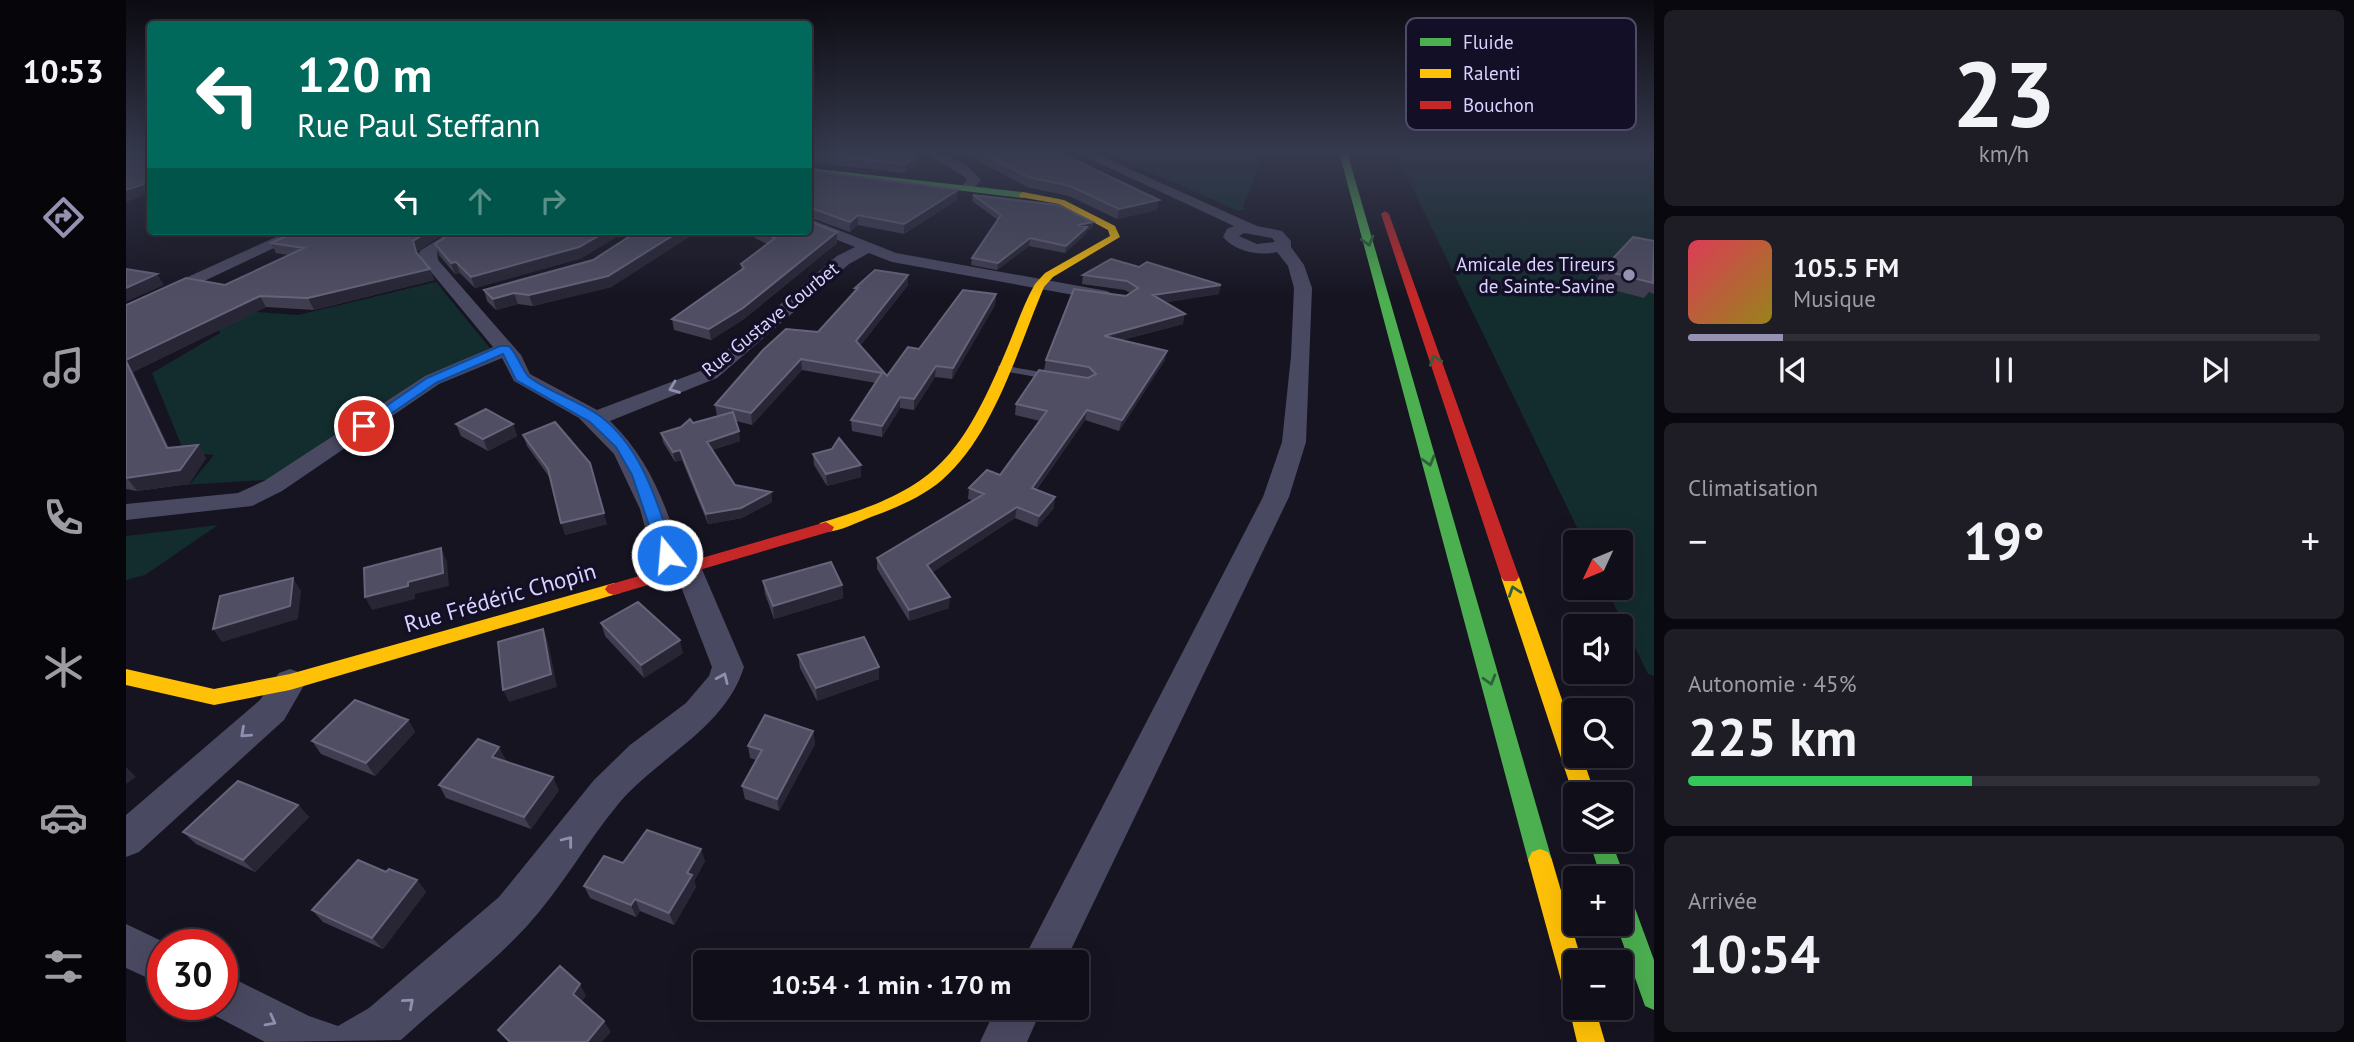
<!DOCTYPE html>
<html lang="fr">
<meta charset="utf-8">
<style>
:root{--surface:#100f19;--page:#1e1d26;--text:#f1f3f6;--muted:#9c9ca2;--line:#302f38;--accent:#9591b1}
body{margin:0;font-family:"PT Sans",sans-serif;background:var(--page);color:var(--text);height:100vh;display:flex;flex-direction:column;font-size:26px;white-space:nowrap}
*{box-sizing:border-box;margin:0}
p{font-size:23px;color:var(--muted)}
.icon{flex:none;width:38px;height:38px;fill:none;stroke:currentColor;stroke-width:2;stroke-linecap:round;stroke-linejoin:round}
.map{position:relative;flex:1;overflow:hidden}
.panel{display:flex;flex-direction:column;gap:10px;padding:10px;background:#09080e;width:700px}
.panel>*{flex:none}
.guide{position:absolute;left:21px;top:21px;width:665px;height:214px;border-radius:7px;box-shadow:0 7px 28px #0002,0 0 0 2px var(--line);background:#00695c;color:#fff;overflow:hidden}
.needle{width:46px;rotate:226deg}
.controls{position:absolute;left:1437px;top:530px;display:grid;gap:14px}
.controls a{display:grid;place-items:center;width:70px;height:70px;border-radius:7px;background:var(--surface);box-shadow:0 7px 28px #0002,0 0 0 2px var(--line);font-size:35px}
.speed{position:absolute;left:21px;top:929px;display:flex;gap:14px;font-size:35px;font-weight:700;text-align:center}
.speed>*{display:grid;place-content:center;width:91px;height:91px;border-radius:50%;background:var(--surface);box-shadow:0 7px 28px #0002,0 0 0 2px var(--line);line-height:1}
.speed .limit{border:10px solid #d22;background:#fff;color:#111}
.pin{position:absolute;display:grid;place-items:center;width:60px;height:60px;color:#fff;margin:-30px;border:4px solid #fff;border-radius:50%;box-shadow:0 2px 7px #0007}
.me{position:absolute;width:77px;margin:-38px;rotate:343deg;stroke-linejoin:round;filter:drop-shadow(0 0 5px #0008)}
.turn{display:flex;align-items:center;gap:24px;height:147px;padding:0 35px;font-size:32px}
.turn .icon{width:91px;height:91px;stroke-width:2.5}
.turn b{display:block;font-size:49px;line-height:60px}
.lanes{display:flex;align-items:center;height:66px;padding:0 35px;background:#0003;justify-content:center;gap:35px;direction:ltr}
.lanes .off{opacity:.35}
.big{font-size:52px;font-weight:700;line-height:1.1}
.panel .card{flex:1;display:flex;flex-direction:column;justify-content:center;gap:10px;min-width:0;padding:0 24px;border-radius:10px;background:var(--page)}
.panel .dial{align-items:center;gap:0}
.dial b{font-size:91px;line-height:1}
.song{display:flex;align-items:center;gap:21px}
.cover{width:84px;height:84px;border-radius:10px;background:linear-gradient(135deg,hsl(350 70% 55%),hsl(50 70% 35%))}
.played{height:7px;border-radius:4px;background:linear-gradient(90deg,var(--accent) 15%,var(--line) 15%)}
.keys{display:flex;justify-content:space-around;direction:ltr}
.heat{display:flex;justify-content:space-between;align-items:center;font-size:38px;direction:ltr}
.charge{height:10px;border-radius:5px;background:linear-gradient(90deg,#34c759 45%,var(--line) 0)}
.trip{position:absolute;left:567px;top:950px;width:396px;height:70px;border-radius:7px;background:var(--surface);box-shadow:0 7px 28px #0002,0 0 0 2px var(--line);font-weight:700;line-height:70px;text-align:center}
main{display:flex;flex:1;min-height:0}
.dock{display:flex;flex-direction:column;width:126px;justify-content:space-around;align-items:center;background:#06060a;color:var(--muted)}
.dock .icon{width:49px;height:49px}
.dock .current{color:var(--accent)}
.dock b{font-size:32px;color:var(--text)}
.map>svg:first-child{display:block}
.green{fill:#132c2d}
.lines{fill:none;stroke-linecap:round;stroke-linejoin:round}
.lane{fill:#4a4962;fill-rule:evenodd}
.street{fill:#4a4962;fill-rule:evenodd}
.fast{fill:#4caf50;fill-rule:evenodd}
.slow{fill:#ffc107;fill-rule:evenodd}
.jam{fill:#c62828;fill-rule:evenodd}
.wall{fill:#403d50}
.shaded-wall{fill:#282635}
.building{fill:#504e63;stroke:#66637b;stroke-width:2}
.oneway{stroke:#305f3b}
.oneway2{stroke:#928eb0}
.route{fill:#1a73e8;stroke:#114b97;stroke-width:2}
.poi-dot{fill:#9591b1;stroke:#130f26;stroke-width:2.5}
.labels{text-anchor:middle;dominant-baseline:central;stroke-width:7;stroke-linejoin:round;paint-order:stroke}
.far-poi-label{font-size:19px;fill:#d9d4ff;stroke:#130f26;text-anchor:end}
.far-street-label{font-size:19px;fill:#d9d4ff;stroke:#130f26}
.street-label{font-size:23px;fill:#d9d4ff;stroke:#130f26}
.key{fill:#130f26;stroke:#4e4a67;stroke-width:2}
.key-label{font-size:19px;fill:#d9d4ff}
</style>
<main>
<nav class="dock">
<b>10:53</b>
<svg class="icon current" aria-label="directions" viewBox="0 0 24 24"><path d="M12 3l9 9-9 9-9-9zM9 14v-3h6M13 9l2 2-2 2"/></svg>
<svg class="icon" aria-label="music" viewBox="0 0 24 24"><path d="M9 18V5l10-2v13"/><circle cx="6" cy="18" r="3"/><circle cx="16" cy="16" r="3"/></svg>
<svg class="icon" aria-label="phone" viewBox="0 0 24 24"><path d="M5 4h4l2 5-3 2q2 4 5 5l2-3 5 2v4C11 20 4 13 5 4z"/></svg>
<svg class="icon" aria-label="climate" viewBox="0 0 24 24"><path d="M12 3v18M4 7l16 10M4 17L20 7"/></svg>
<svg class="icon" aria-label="car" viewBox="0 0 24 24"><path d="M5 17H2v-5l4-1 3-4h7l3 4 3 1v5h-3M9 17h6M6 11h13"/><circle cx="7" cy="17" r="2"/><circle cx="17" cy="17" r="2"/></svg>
<svg class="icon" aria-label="filters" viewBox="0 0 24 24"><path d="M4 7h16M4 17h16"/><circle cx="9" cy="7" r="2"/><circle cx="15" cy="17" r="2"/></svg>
</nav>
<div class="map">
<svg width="1528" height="1042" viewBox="0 0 1528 1042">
<rect width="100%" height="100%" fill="#161421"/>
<path class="green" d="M979,152H1138L1117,207L1121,209L1112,211Z
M1269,152H1528V676L1522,674L1480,588H1494V542H1458Z
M310,282L364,348L293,380L140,480L57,485L64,484L88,455L58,452L26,373L94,333L90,324L117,311L172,315Z
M92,525L19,575L0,580V536Z"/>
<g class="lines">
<path class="lane" d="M875,365L926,374L931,377L926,380L872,370V366Z"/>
<path class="street" d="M798,152C819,152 842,163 855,180L846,191H836L834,188L841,180L837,176Z
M949,152H966L1131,226L1156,231L1165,241V247L1178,265L1186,288L1180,442L1163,497L939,962H896L1137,497L1156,442L1165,356L1168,288L1162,266L1151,252C1133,256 1110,252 1097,237L1101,229L1108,226ZM1118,233L1146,238L1149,242L1131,244L1113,236Z
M682,218L770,253L981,291L990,296L981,301L766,262L743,253L723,264L591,378L484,421C523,458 542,508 556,559L571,560L575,567L618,667C599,728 534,756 494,802C461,841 436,888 401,926C363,967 316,1002 275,1040L139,1042L80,1011L78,1004H96V973L183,1016L212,1026L243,1008L373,897L468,780L504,745L560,703L583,676L586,667L552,579L535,578L531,571L514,509L488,454L453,418L388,381L376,358L313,384L156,491L126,506L0,520V504L112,493L138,481L299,376L367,347L296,261L293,253L295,250L326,231H345L311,252L312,260L395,355L404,374L471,410L577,370L711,256L729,247L682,228Z
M163,231H184L0,318V305Z
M164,669L175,673L180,682L158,720L13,852L0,857V815L134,700L153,673Z
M0,924L44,945H37V985L0,968Z
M870,1008H916L901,1042H854Z"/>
<path class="fast" d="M1213,152H1221L1426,860L1422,868L1414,871L1406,868L1402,860Z
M682,168L897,192L901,195L897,198L682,172Z
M1463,840H1485L1499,878L1495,886L1494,878H1475Z
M1494,888L1503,892L1528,960V1010L1519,1006L1490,924H1494Z"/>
<path class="slow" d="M897,192L938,200L989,226L994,237L927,277L918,287C892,348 868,435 816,480C796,497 770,508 745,517C731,522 709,535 694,531L692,527L694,523C805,490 831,464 877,358C888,333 896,307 909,284L919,273L984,236L982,230L933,204L894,197L893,195Z
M1384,571L1390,573L1393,577L1449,737V756H1456L1469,794H1449V798L1447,794L1375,577L1378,573Z
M488,583L494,585L497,589L494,593L164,690L88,705L0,685V669L88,689L164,674Z
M1414,849L1422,852L1426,860L1456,962H1449V997L1440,993L1436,984L1402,860L1406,852Z
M1449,998V1008H1469L1479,1042H1451L1443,1008Z"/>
<path class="jam" d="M1259,211L1263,214L1393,577L1390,581H1378L1375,577L1255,214Z
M700,522L708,527L706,531L488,595L482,593L479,589L482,585Z"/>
</g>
<path class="wall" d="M682,152L799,156L779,173L682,162Z
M836,152H932L1031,210L991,219L943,196L901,187Z
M682,170L831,200L778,234L732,225L724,232L682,217Z
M847,195L967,222L966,229L961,230L960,234L939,253L903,246L871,270L845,265L846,258L872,220L846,201Z
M512,231H572L485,287L407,306L392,304L370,310L361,301L358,290L467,260Z
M615,231H682L711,232V243L618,319L585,340L548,330L546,319L616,270L615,264L641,244Z
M1528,241V294L1523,292L1518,298L1468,285L1476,270Z
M145,243L291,252L304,269L308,280L188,310L140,307L7,372L43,448L72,445L80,458L63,484L11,491L0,489V305L99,285L162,255L150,253Z
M309,244L456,258L349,288L334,273L329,274L313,255Z
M782,275V285L734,346L761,376L793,349L870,294L869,305L826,379L809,377L788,410L774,408L756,437L726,431L725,420L750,383L676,370L626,425L610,421L614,441L586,450L609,485L645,492L646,502L616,518L582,524L556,460L549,462L537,442L535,433L591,416L589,405L692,332L729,291V288Z
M957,275L1093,294L1039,302L1057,324L996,340L1039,360L993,431L959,420L911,489L928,508L911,527L889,518L806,572L823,608L783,621L751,569V558L846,500L842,499L843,488L874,475L914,421L889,415L890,404L962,378L918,370L920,360L1004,293L999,290L956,284Z
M330,424H387L391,436L362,451L335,436Z
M397,435L481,524L439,535L424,478L401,446Z
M687,454L735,465V477L701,486L688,465Z
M637,581L716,585L717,598L648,619L639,594Z
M475,623L557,653L518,678L479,636Z
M672,655L753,667V679L691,701L674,668Z
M282,720L289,732L249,776L195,754L186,741Z
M687,731L689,744L653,811L619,799L616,786L630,760L624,758L622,746Z
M380,760L379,761L433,790L405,829L320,798L313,785Z
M172,805L183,817L129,872L70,844L57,832Z
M579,861L568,881L570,887L548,925L514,911L510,917L464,898L458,886L497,863Z
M260,872L291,880L300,892L257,949L197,922L186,910Z"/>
<path class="shaded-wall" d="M793,152H799V156L779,173V164Z
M24,182V193L0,202V190Z
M832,190L831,200L778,234V224Z
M1033,200L1031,210L991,219L993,209Z
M732,215V225L724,232V222Z
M967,222L966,229L961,230L960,234L939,253L940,246L952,225Z
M303,231H322L291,252L294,263L287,241Z
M481,231H501L456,258L349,288L345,277Z
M554,231H572L485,287L407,306L403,295Z
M711,232V243L618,319L585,340L583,329Z
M904,238L903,246L871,270L872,263Z
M330,262L334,273L329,274L325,263Z
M304,269L308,280L188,310L182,298Z
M31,274L38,285L0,302V288Z
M782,275V285L730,351V341Z
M1095,285L1093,294L1025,305L1027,295Z
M388,293L392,304L370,310L367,299Z
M870,294L869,305L826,379L827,368Z
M134,296L140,307L7,372L49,461L41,448L0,360Z
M1059,314L1057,324L976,345L978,336Z
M1041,351L1039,360L993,431L996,420Z
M675,359L676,370L626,425L625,413Z
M810,366L809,377L788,410V399Z
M774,397V408L756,437V426Z
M961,410L959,420L904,498L906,488Z
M387,424L391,436L362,451L357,439Z
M613,431L614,441L582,451L581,442Z
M72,445L80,458L63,484L11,491L1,478Z
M554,450L556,460L549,462L547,452Z
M735,465V477L701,486L700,474Z
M467,474L481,524L439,535L435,523Z
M645,492L646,502L616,518L582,524L580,514Z
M929,497L928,508L911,527L913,516Z
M891,507L889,518L801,576V565Z
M315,548L321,561L323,586L289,594V599L246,610L239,597L282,582Z
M167,578L175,591L172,619L96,642L87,629Z
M716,585L717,598L648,619L647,606Z
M824,597L823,608L783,621V610Z
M417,629L422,642L431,687L383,702L377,690Z
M554,640L557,653L518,678L515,665Z
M753,667V679L691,701L690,688Z
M282,720L289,732L249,776L240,763Z
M687,731L689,744L653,811L651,799Z
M373,747L380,760L373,770L366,757Z
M0,767L10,777L0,784Z
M427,777L433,790L405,829L398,817Z
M172,805L183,817L129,872L117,860Z
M575,849L579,861L568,881L570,887L548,925L543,913L561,873Z
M291,880L300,892L257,949L246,938Z
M509,899L514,911L510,917L505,905Z
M454,984L460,996L453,1005L447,994Z
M478,1021L485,1032L476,1042H461Z"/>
<path class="building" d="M0,152H24V182L0,190Z
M682,152H793L779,164L682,154Z
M853,152H932L1033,200L993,209L944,186L902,177Z
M682,170L832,190L778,224L732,215L724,222L682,207Z
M847,195L932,205L967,222L952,225L961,227L940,246L904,238L872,263L846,258L875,215Z
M682,221L711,232L617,308L583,329L546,319L618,268L615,264L649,238L634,231H682Z
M172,231H303L287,241L290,252L304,269L182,298L134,296L0,360V305L60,278L99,285L178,248L145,243Z
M329,231H481L453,247L345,277L330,262L325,263L309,244Z
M512,231H554L482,276L403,295L388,293L367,299L358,290L467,260Z
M1507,237L1528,241L1527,283L1476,270Z
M985,259L1013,267L1021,262L1095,285L1027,295L1059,314L978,336L1041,351L996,420L961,410L906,488L929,497L913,516L891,507L801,565L824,597L783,610L751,558L858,494L843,488L861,470L874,475L921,411L890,404L913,370L962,378L970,374L963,367L920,360L948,289L1000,296L1012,288L1001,281L957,275Z
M0,269L31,274L0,288Z
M749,270L782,275L730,341L761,376L782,347L793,349L837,290L870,294L827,368L810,366L788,399L774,397L756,426L725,420L756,373L675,359L625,413L589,405L637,350L660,329L692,332L732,288H729Z
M0,361L41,448L72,445L54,470L0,478Z
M360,409L387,424L357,439L330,424Z
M607,412L613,431L581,442L609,485L645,492L615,508L580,514L554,450L547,452L535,433L555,427L564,419L567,423Z
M429,422L464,463L478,513L435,523L422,469L397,435Z
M713,438L735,465L700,474L687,454L706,449Z
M315,548L317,573L282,582V586L239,597L238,568Z
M705,562L716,585L647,606L637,581Z
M167,578L164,606L87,629L94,596Z
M512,602L554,640L515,665L475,623Z
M417,629L425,674L377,690L372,642Z
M738,637L753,667L690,688L672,655Z
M229,700L282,720L240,763L186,741Z
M639,715L687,731L651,799L616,786L636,750L622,746Z
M352,739L373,747L366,757L427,777L398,817L313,785Z
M112,781L172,805L117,860L57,832Z
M521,830L575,849L561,873L566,875L543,913L509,899L505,905L458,886L478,856L497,863Z
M232,860L260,872L263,869L291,880L246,938L186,910Z
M434,966L454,984L447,994L478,1021L461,1042H384L372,1030Z"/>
<defs><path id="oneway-chevron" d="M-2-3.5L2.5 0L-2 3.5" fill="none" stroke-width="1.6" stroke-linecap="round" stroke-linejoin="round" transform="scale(1.75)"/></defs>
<g class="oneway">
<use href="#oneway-chevron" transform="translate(1242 241) rotate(74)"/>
<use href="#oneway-chevron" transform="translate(1309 360) rotate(-109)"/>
<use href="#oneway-chevron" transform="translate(1303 461) rotate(74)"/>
<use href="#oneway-chevron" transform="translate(1388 591) rotate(-109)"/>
<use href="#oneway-chevron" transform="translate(1364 680) rotate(74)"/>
</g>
<g class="oneway2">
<use href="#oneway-chevron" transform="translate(548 388) rotate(159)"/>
<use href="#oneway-chevron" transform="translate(597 678) rotate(-66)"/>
<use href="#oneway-chevron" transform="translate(119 733) rotate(138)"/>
<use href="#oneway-chevron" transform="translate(442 841) rotate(-52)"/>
<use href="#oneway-chevron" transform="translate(283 1003) rotate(-41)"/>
<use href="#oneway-chevron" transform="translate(145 1021) rotate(28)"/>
</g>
<linearGradient id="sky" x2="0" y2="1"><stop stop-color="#0c0b12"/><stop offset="0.51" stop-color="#363a4e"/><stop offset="1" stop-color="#363a4e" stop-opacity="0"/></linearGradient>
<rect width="1528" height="298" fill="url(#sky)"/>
<path class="route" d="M374,346H383C392,355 397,372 403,377C424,393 452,400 474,416C518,449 532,506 549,555L547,559H535L533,555L506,475L490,447L464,422L390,380L377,354L310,383L243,429L231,426L301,378Z"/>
<circle class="poi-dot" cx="1503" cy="275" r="7"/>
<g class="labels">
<g class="far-poi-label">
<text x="1489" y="264">Amicale des Tireurs<tspan x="1489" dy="22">de Sainte-Savine</tspan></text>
</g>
<g class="far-street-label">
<text transform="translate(644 319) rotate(-39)">Rue Gustave Courbet</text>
</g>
<g class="street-label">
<text transform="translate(374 597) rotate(-16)">Rue Frédéric Chopin</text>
</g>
</g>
<rect x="1280" y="18" width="230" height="112" rx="10" class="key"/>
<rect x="1294" y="38" width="31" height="8" fill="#4caf50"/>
<rect x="1294" y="69" width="31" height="9" fill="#ffc107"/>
<rect x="1294" y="101" width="31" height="8" fill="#c62828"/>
<g class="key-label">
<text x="1337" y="49">Fluide</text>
<text x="1337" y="80">Ralenti</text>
<text x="1337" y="112">Bouchon</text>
</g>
</svg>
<div class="controls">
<a><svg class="needle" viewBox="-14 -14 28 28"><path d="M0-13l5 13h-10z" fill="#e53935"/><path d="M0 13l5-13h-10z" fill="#9c9ca2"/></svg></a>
<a><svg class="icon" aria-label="sound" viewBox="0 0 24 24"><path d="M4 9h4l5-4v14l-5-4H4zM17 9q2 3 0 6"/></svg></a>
<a><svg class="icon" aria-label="search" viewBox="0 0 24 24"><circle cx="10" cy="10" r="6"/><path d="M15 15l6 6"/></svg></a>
<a><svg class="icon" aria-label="layers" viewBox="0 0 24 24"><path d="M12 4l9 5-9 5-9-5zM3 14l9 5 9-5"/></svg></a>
<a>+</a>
<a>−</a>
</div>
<div class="speed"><div class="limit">30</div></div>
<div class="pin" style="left:238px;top:426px;background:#d93025"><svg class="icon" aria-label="arrive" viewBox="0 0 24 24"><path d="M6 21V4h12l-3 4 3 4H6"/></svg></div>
<svg class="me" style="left:541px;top:555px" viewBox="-20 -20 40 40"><circle r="17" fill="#1a73e8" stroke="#fff" stroke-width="3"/><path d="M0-11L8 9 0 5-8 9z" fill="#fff"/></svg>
<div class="trip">10:54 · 1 min · 170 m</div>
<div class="guide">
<div class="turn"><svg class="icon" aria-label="left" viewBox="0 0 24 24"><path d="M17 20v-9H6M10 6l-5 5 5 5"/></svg><div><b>120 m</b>Rue Paul Steffann</div></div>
<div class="lanes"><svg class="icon" aria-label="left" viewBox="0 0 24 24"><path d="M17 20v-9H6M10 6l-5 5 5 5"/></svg><svg class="icon off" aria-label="ahead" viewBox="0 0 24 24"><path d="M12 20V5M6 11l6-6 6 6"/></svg><svg class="icon off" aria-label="right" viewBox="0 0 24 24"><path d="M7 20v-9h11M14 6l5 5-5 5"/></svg></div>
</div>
</div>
<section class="panel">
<div class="card dial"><b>23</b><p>km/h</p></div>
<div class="card">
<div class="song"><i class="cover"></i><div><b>105.5 FM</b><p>Musique</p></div></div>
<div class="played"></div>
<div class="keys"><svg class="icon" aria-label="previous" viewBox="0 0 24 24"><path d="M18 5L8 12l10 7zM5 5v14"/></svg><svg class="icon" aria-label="pause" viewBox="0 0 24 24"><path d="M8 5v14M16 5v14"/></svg><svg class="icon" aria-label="next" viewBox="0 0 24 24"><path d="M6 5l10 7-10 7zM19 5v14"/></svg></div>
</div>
<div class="card"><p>Climatisation</p>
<div class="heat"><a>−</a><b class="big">19°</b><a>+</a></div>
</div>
<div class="card"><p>Autonomie · 45%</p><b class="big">225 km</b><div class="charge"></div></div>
<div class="card"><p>Arrivée</p><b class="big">10:54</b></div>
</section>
</main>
